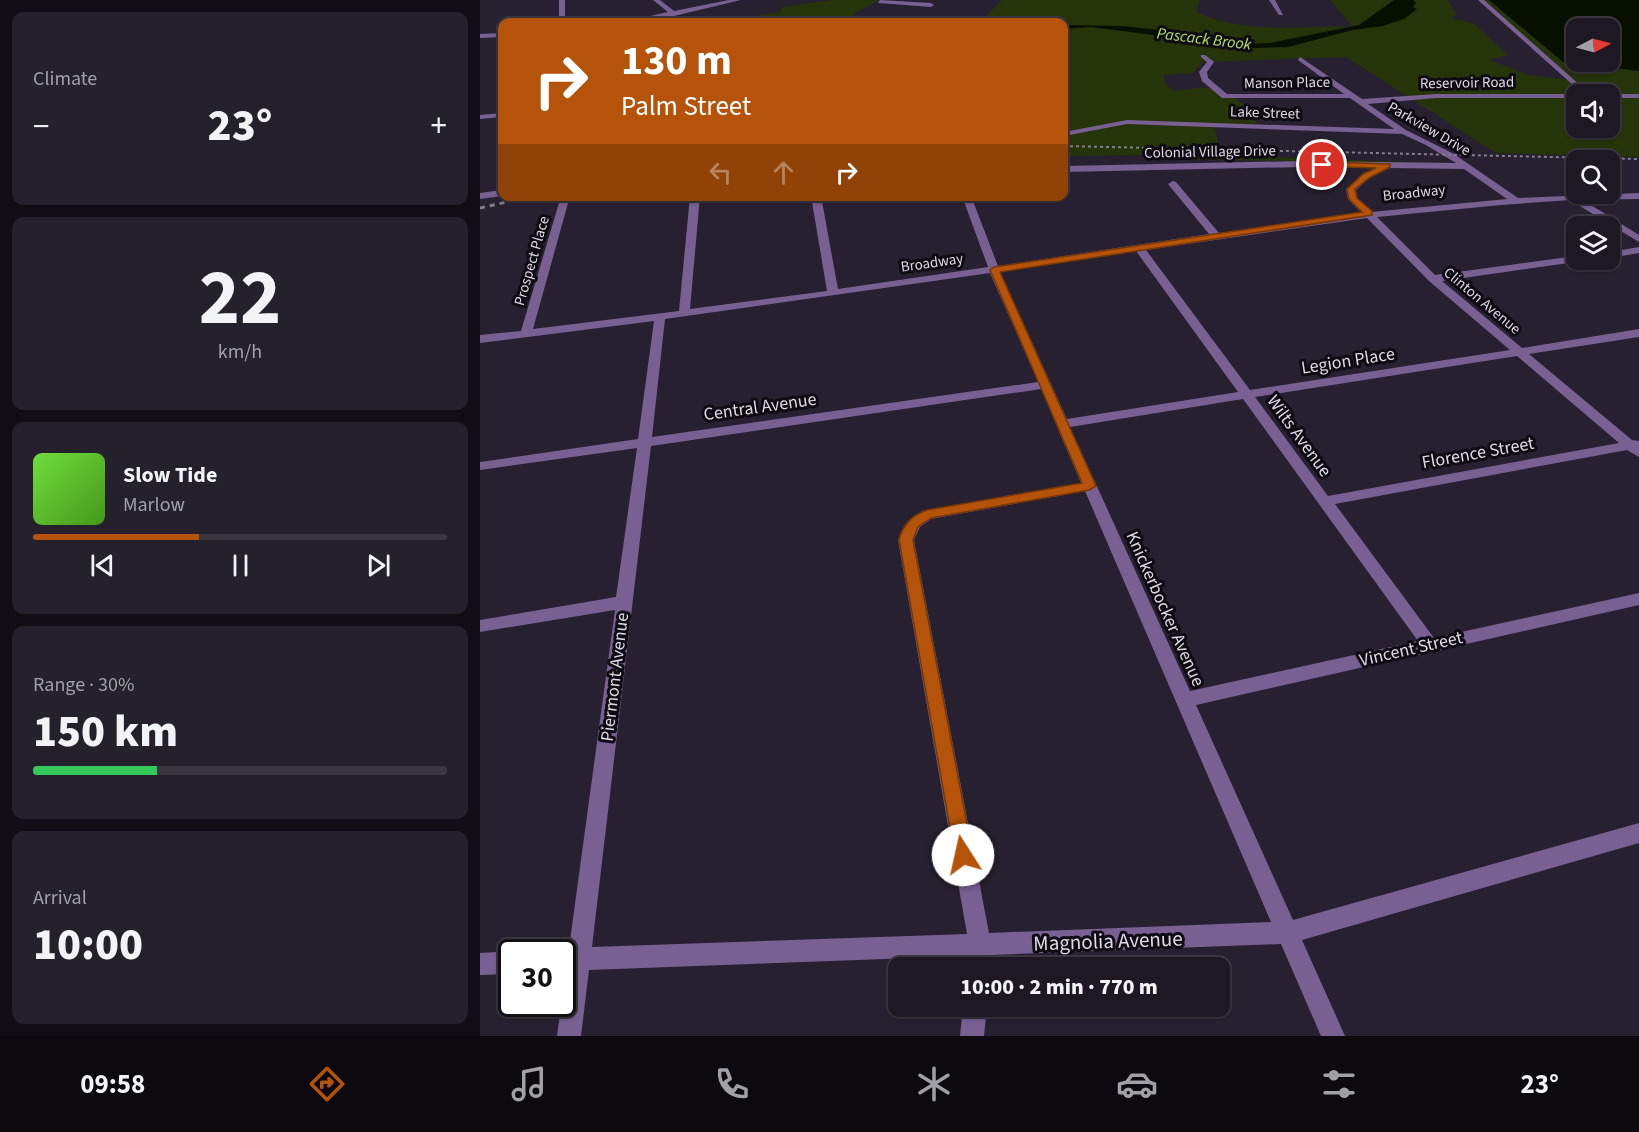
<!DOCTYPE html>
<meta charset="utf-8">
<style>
:root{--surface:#1d1824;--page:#25212c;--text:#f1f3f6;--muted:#a0a0a6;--line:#3b3741;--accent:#b45309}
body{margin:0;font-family:"Source Sans 3",sans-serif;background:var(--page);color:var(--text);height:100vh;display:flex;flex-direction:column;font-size:22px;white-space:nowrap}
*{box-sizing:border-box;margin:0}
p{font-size:20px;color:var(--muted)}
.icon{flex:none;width:33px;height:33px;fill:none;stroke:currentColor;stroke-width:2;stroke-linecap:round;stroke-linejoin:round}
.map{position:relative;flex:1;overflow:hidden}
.panel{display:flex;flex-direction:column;gap:12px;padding:12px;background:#100d14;width:480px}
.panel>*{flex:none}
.hud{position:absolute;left:18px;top:18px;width:570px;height:183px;border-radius:12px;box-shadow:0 2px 4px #0004,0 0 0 2px var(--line);background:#b45309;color:#fff;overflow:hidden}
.needle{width:39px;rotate:84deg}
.tools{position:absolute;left:1086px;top:18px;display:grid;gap:12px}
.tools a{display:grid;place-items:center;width:54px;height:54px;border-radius:12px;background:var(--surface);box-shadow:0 2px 4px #0004,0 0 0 2px var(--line);font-size:30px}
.speed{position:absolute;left:18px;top:939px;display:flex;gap:12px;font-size:30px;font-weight:700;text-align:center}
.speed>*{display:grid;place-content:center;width:78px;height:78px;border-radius:50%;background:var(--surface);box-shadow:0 2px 4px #0004,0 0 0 2px var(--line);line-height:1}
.speed .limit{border:3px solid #111;border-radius:9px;background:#fff;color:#111}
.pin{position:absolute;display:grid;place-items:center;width:51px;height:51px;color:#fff;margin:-26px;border:3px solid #fff;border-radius:50%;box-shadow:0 2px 6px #0007}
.me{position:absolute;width:66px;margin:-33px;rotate:350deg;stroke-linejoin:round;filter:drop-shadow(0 0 4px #0008)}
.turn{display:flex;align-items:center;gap:21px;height:126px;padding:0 24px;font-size:27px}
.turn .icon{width:78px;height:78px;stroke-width:2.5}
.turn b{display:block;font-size:42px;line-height:51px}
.lanes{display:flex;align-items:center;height:57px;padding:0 24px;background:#0003;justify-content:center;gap:30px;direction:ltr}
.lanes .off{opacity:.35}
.big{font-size:45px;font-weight:800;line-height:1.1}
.panel .widget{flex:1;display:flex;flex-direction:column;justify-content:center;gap:9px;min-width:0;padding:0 21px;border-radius:12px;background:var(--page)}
.panel .dial{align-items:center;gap:0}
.dial b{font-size:78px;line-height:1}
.song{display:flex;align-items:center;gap:18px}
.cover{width:72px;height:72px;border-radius:9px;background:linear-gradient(135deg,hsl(100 70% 55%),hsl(100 70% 35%))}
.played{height:6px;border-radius:3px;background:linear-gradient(90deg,var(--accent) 40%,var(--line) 40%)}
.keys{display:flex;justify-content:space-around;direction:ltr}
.heat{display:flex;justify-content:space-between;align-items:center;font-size:33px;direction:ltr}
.charge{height:9px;border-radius:4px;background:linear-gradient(90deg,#34c759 30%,var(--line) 0)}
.trip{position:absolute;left:408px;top:957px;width:342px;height:60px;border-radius:12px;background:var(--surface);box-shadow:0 2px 4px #0004,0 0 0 2px var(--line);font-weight:800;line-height:60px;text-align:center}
.menu{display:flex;height:96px;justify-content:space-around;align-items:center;background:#0c0a0e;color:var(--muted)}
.menu .icon{width:42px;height:42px}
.menu .on{color:var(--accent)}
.menu b{font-size:27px;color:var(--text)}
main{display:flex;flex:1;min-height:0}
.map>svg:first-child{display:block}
.green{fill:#26340a;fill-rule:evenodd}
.water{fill:#071000;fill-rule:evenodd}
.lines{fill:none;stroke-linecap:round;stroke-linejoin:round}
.minor{fill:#786093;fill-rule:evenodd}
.rail-far1{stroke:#847e8c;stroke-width:2;stroke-dasharray:3 3;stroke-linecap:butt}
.rail{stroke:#847e8c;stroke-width:3;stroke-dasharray:5 5;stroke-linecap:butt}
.route{fill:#b45309;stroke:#753606;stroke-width:1.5}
.labels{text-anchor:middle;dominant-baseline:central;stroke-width:6;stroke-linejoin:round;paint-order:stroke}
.far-street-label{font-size:15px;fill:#ded9e5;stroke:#0f0b13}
.far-water-label{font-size:16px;font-style:italic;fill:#b5e16c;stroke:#0f0b13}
.street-label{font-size:18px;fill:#ded9e5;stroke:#0f0b13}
.near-street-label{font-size:21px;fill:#ded9e5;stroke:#0f0b13}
</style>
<main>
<section class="panel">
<div class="widget"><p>Climate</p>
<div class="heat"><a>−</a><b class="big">23°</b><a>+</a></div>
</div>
<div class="widget dial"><b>22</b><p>km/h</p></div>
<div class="widget">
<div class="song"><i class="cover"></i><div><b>Slow Tide</b><p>Marlow</p></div></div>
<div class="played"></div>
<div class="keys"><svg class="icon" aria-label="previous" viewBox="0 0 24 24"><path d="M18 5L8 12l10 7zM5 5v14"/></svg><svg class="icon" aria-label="pause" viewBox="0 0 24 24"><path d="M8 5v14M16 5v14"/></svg><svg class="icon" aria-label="next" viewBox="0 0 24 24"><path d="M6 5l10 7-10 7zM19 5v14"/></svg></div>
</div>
<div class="widget"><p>Range · 30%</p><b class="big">150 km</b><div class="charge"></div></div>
<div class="widget"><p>Arrival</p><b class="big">10:00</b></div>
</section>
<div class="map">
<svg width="1159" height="1036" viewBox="0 0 1159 1036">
<rect width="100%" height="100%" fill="#272030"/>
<path class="green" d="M352,0H400L373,14L378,22H235L300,12L302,7Z
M522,0H720L716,12C765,34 819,27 872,26L850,0H967L977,14L972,17L974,19L993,23L1028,55L1009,60L1049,75L1089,80L1001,0H1009L1083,62L1159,71V157L1016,153L866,57L723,62L713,73L684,75V82L693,91C703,90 713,88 722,88C743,89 773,104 777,126L734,124L739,147L673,146L682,153L984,164L683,159L682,155L584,156V138L586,135L584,130V22H451L506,16ZM1096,94H1130V128H1096Z"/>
<path class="water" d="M914,0H933L936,3L933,7L937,9L924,19L903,26L873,30L808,47L775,48L611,27L584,29V25L642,26L726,35L765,44L790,43L879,25Z
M1009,0H1159V71L1083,62ZM1096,28H1130V62H1096Z"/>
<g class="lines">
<path class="minor" d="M79,0H85V22H79Z
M173,0H180L194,11L249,0H261L194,16L144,22L188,12Z
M400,0L451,3L454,5L451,7L398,3Z
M789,0H795L803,15H799Z
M998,0H1004L1110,94H1103Z
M22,33V37L0,38V34Z
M721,55H725L734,62L727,72L728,78L747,94H864L818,60L820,57L882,99L956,94H1099L1096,98H956L888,104L926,130L974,154L1038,198L1159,193V199L1103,200L1159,235V242L1090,200L1021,205L897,217L955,275L1096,256V260H1101L1096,262L962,281L1042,348L1159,329V337L1049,354L1152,440L1159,441V457L1147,450L855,504L954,638L1159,593V605L716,705L813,920L1159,823V843L822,940L865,1036H841L801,944L511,955L510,968H487L488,956L109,970L101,1036H77L86,971H82V952H74L89,948L135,610L0,632V620L136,597L157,448L0,470V462L158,439L174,321L0,343V335L41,331L81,196H90L53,329L199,311L210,196H220L210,309L347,291L331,196H341L358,289L508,267L482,196H491L518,266L729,234L688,184L693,181L696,182L739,233L882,213L868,199L866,189L883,174L897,168L821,167L584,172V166L821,161L976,163L946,145L922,134L647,124L584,136V132L647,120L914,129L870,98H742L722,81L719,72L727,62L721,57ZM910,168L984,169L1027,199L891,212L877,198L876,190L889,178ZM887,218L949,281L1030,350L770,390L666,250ZM656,251L758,392L587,419L520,272ZM510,273L558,382L172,437L185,319ZM1037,356L1139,443L848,496L775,397ZM561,389L601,483L442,511L429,520L418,540L487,934L112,947L171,446ZM763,399L938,641L710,691L590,427ZM605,491L791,922L509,933L434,540L440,527L451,519Z
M1127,94H1159V98H1130Z
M22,113V117L0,119V115Z
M22,190V196L0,199V193Z
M1159,247V253L1130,258V252Z
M32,951L37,952H32V974L0,975V953Z
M483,1006H507L504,1036H480Z"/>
<path class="rail-far1" d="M584,146L1159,159
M42,198L53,196"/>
<path class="rail" d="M0,208L49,197"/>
</g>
<path class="route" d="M842,162L910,164V167L889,178L875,189L877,198L892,211V215L520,272L616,486L609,490L451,518L438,527L433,540L493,855L490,862L483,864L476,862L419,540C422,526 432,515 447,510L602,483L510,270L514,267L882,212L869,199L867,189L883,174L896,168L839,166L838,165Z"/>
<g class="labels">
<g class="far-street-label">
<text transform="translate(807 83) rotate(-1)">Manson Place</text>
<text transform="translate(987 83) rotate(-1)">Reservoir Road</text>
<text transform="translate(785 113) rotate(2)">Lake Street</text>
<text transform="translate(949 129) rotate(30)">Parkview Drive</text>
<text transform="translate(730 152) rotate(-1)">Colonial Village Drive</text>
<text transform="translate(934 193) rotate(-6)">Broadway</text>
<text transform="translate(52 261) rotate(-74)">Prospect Place</text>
<text transform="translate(452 263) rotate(-8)">Broadway</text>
<text transform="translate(1002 301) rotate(40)">Clinton Avenue</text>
</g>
<g class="far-water-label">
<text transform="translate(724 39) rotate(7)">Pascack Brook</text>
</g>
<g class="street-label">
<text transform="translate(868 361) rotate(-9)">Legion Place</text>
<text transform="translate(280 407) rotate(-8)">Central Avenue</text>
<text transform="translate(819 436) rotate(54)">Wilts Avenue</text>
<text transform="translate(998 453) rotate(-10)">Florence Street</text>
<text transform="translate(685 609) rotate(66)">Knickerbocker Avenue</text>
<text transform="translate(931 649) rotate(-13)">Vincent Street</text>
<text transform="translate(135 677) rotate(-83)">Piermont Avenue</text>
</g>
<g class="near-street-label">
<text transform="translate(628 941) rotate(-2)">Magnolia Avenue</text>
</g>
</g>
</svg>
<div class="tools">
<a><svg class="needle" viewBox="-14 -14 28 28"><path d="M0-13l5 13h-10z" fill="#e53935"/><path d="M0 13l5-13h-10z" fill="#a0a0a6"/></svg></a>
<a><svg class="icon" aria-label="sound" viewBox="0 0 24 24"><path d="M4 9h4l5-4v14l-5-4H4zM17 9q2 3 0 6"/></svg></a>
<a><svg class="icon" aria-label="search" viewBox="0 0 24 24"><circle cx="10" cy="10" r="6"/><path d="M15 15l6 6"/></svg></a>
<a><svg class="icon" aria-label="layers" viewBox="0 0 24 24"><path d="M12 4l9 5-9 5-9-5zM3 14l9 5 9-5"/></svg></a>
</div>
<div class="speed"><div class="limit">30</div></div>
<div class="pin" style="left:842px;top:165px;background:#d93025"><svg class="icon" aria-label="arrive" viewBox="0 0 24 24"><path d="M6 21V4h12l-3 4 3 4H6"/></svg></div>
<svg class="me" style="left:483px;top:855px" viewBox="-20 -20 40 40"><circle r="19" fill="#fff"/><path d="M0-13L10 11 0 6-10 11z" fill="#b45309"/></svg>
<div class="trip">10:00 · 2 min · 770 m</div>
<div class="hud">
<div class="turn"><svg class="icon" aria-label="right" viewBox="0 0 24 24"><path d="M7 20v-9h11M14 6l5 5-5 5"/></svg><div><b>130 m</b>Palm Street</div></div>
<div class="lanes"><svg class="icon off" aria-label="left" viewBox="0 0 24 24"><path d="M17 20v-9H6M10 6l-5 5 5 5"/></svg><svg class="icon off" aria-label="ahead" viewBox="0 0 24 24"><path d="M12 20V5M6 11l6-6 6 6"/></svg><svg class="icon" aria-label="right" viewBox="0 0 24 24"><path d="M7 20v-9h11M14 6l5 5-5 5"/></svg></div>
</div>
</div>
</main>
<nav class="menu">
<b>09:58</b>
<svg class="icon on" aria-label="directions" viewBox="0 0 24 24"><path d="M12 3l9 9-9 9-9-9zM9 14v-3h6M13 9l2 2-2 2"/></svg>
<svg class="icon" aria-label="music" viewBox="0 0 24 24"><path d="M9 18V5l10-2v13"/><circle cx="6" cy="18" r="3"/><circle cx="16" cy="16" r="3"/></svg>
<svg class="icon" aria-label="phone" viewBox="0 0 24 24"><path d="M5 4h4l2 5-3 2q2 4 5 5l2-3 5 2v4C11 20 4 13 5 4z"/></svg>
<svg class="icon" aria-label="climate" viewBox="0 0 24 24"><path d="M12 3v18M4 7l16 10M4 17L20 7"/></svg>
<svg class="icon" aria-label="car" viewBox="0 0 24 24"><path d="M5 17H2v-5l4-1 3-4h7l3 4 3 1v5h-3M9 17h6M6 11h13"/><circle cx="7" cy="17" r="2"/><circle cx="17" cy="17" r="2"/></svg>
<svg class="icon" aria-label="filters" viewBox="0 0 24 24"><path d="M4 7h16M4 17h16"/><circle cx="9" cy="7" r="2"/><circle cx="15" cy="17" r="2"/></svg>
<b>23°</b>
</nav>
